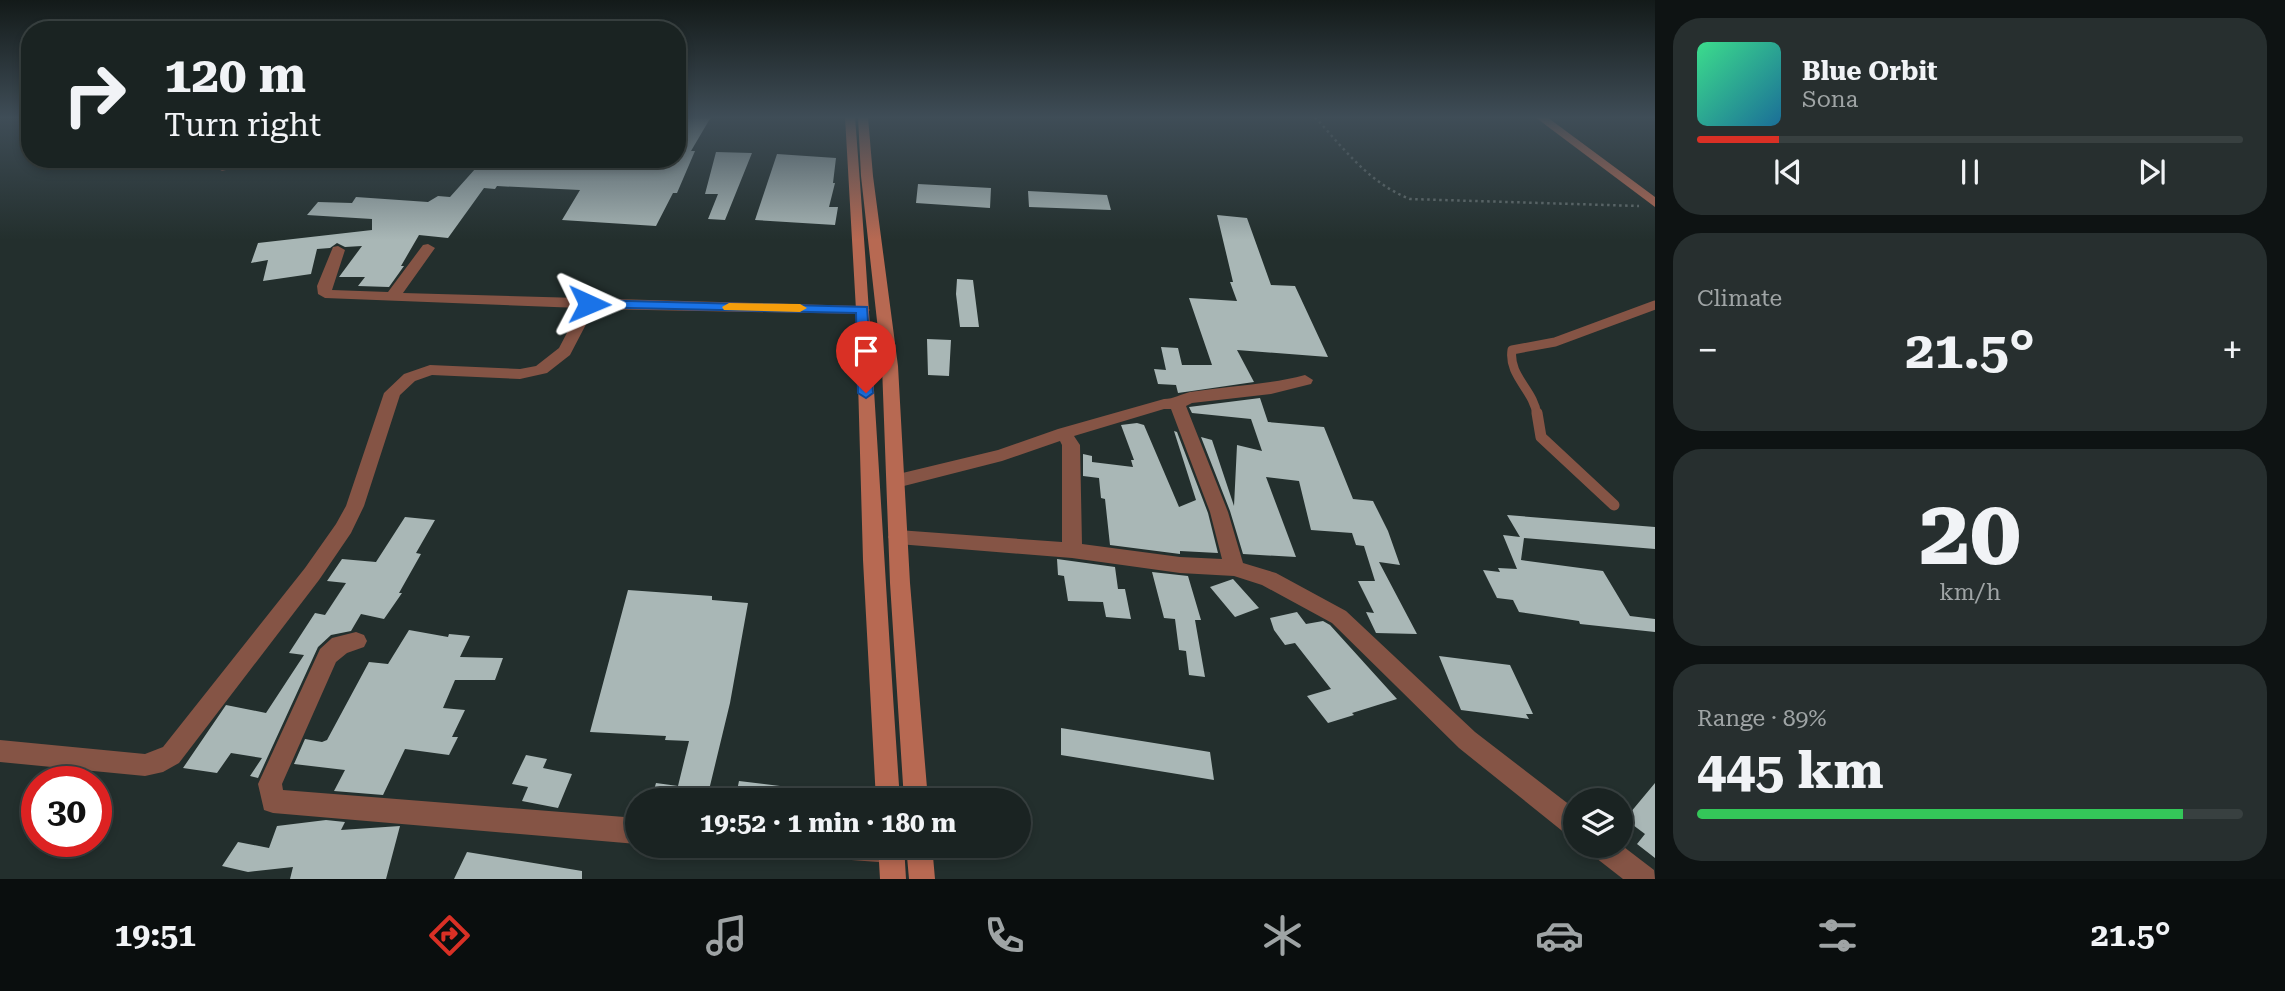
<!DOCTYPE html>
<meta charset="utf-8">
<style>
:root{--surface:#1a2322;--page:#272f2f;--text:#f1f3f6;--muted:#9fa4a5;--line:#384040;--accent:#d93025}
body{margin:0;font-family:"Roboto Serif",serif;background:var(--page);color:var(--text);height:100vh;display:flex;flex-direction:column;font-size:26px;white-space:nowrap}
*{box-sizing:border-box;margin:0}
p{font-size:23px;color:var(--muted)}
.icon{flex:none;width:38px;height:38px;fill:none;stroke:currentColor;stroke-width:2;stroke-linecap:round;stroke-linejoin:round}
.map{position:relative;flex:1;overflow:hidden}
.drawer{display:flex;flex-direction:column;gap:18px;padding:18px;background:#0e1313;width:630px}
.drawer>*{flex:none}
.banner{position:absolute;left:21px;top:21px;width:665px;height:147px;border-radius:28px;box-shadow:0 4px 10px #0003,0 0 0 2px var(--line);background:#1a2322;color:var(--text);overflow:hidden}
.tools{position:absolute;left:1563px;top:788px;display:grid;gap:14px}
.tools a{display:grid;place-items:center;width:70px;height:70px;border-radius:50%;background:var(--surface);box-shadow:0 4px 10px #0003,0 0 0 2px var(--line);font-size:35px}
.speed{position:absolute;left:21px;top:766px;display:flex;gap:14px;font-size:35px;font-weight:700;text-align:center}
.speed>*{display:grid;place-content:center;width:91px;height:91px;border-radius:50%;background:var(--surface);box-shadow:0 4px 10px #0003,0 0 0 2px var(--line);line-height:1}
.speed .limit{border:10px solid #d22;background:#fff;color:#111}
.pin{position:absolute;display:grid;place-items:center;width:60px;height:60px;color:#fff;margin:-72px -30px;border-radius:50% 50% 50% 0;rotate:-45deg;box-shadow:0 0 7px #0007}
.pin .icon{rotate:45deg}
.me{position:absolute;width:77px;margin:-38px;rotate:91deg;stroke-linejoin:round;filter:drop-shadow(0 0 5px #0008)}
.turn{display:flex;align-items:center;gap:24px;height:147px;padding:0 28px;font-size:32px}
.turn .icon{width:91px;height:91px;stroke-width:2.5}
.turn b{display:block;font-size:49px;line-height:60px}
.big{font-size:52px;font-weight:700;line-height:1.1}
.drawer .card{flex:1;display:flex;flex-direction:column;justify-content:center;gap:10px;min-width:0;padding:0 24px;border-radius:28px;background:var(--page)}
.drawer .dial{align-items:center;gap:0}
.dial b{font-size:91px;line-height:1}
.song{display:flex;align-items:center;gap:21px}
.cover{width:84px;height:84px;border-radius:10px;background:linear-gradient(135deg,hsl(150 70% 55%),hsl(200 70% 35%))}
.played{height:7px;border-radius:4px;background:linear-gradient(90deg,var(--accent) 15%,var(--line) 15%)}
.keys{display:flex;justify-content:space-around;direction:ltr}
.heat{display:flex;justify-content:space-between;align-items:center;font-size:38px;direction:ltr}
.charge{height:10px;border-radius:5px;background:linear-gradient(90deg,#34c759 89%,var(--line) 0)}
.trip{position:absolute;left:625px;top:788px;width:406px;height:70px;border-radius:35px;background:var(--surface);box-shadow:0 4px 10px #0003,0 0 0 2px var(--line);font-weight:700;line-height:70px;text-align:center}
.dock{display:flex;height:112px;justify-content:space-around;align-items:center;background:#0a0e0e;color:var(--muted)}
.dock .icon{width:49px;height:49px}
.dock .active{color:var(--accent)}
.dock b{font-size:32px;color:var(--text)}
main{display:flex;flex:1;min-height:0}
.map>svg:first-child{display:block}
.building{fill:#a9b7b6}
.lines{fill:none;stroke-linecap:round;stroke-linejoin:round}
.path{stroke:#626c6b;stroke-width:2.5;stroke-dasharray:2.5 3.5;stroke-linecap:butt}
.lane-far1{stroke:#855445;stroke-width:9}
.lane{stroke:#855445;stroke-width:11}
.street{fill:#855445;fill-rule:evenodd}
.secondary{fill:#b76952;fill-rule:evenodd}
.route{fill:#1a73e8;stroke:#114b97;stroke-width:2}
.slow{fill:#f59e0b}
</style>
<main>
<div class="map">
<svg width="1655" height="879" viewBox="0 0 1655 879">
<rect width="100%" height="100%" fill="#232f2d"/>
<path class="building" d="M687,117H711L691,151H695L677,193H673L656,226L562,220L580,190L497,186L495,189L484,188L448,238L419,235L401,266H404L389,287L358,286L365,277H339L362,246L345,247L337,243L330,248L317,249L311,274L263,281L268,260L251,263L258,243L372,230V219L307,215L318,202L352,203L356,197L428,202L438,196L450,197L484,159H677V119L685,120Z
M716,152L752,153L725,220L708,219L718,194H705Z
M777,154L836,158L833,183H835L829,207H838L835,225L755,220Z
M918,184L991,188L990,208L916,203Z
M1028,191L1107,195L1111,210L1029,207Z
M1217,215L1247,218L1271,285L1295,286L1328,357L1237,350L1254,382L1178,393L1176,385L1158,384L1154,369L1166,370L1161,347L1178,348L1182,365H1212L1189,298L1237,301L1230,282H1233Z
M957,279L973,280L979,327H960L956,294Z
M927,339L951,340L949,376L928,375Z
M1260,398L1268,422L1324,427L1353,499L1373,501L1388,531L1400,565L1379,562L1417,634L1376,633L1366,612L1374,613L1358,581H1375L1364,546L1356,545L1352,533L1311,530L1299,481L1266,477L1296,557L1243,554L1230,511L1201,437L1212,440L1234,506L1237,445L1262,451L1251,419L1192,413L1189,407Z
M1137,423L1144,425L1179,507L1196,500L1174,431L1177,432L1208,513L1218,553L1180,551V554L1110,545L1105,499L1101,498L1099,478L1083,476V454L1092,456V462L1133,467L1131,460H1134L1121,425Z
M1507,515L1655,527V549L1524,538L1521,560L1603,571L1630,616L1655,619V632L1580,624L1579,621L1519,612L1513,600L1497,598L1483,570L1500,572L1498,568L1517,569L1503,535L1520,537Z
M405,517L435,520L416,553L421,554L399,593H402L384,619L361,614L351,631L331,635L318,647L258,778L250,776L262,758L231,753L217,773L183,768L226,705L266,713L304,655L289,653L315,613L325,615L346,583L327,581L342,559L376,562Z
M1057,559L1115,567L1118,589H1125L1131,619L1106,617L1103,602L1068,601L1064,576L1058,575Z
M1152,572L1188,576L1201,620H1195L1205,677L1189,675L1186,651L1179,650L1175,619L1164,618Z
M1233,579L1259,608L1235,617L1210,587Z
M628,590L712,596V600L748,603L730,703L709,790L685,787L681,800H651L656,783L678,786L689,741L665,740L666,736L590,732Z
M1297,612L1306,624L1323,621L1330,625L1397,699L1352,713L1354,715L1328,723L1307,696L1331,689L1295,643L1285,645L1274,630L1270,618Z
M409,630L448,637L449,634L470,636L460,657L503,658L495,680H455L443,708L465,710L452,737H458L449,755L405,749L383,795L334,791L345,770L294,764L305,739L322,742L327,740L369,662L388,664Z
M1439,656L1510,665L1533,714H1526L1529,719L1461,710Z
M1061,728L1210,752L1214,780L1061,755Z
M526,755L547,759L543,768L572,774L558,808L522,801L528,787L512,784Z
M739,781L788,787L786,800H735Z
M1655,783V858L1637,844L1645,834L1625,819Z
M326,820L345,822L341,830L400,826L386,879H290L293,867L248,872L222,866L238,842L269,848L277,826Z
M467,852L582,871V879H454Z"/>
<g class="lines">
<path class="path" d="M1315,117C1344,149 1369,183 1410,199L1639,206"/>
<path class="lane-far1" d="M1537,415C1534,390 1508,376 1512,350L1555,342L1655,305"/>
<path class="lane" d="M1537,413L1541,437L1614,505"/>
<path class="street" d="M244,159H269L222,171L216,167Z
M428,244L435,248L403,293L863,306L870,310L863,314L594,309L570,355L547,373L520,379L432,375L415,381L400,395L364,506L351,533L319,580L179,763L163,772L145,776L0,762V740L145,754L163,747L305,568L336,524L346,506L384,393L404,374L430,365L520,369L536,366L559,348L580,308L325,298L318,294L317,286L333,247L338,246L345,250L332,290L388,292L423,245Z
M1305,375L1313,380L1311,384L1271,394L1192,403L1186,406L1228,512L1243,563L1276,573L1346,611L1475,732L1575,809V838L1566,834L1459,748L1332,623L1262,585L1234,576L1180,573L1072,558L898,544L891,542L888,537L891,532L898,530L1062,542V445L1060,441L1002,461L896,488L890,486L887,481L890,476L998,450L1058,429L1164,399C1174,399 1181,394 1190,392C1229,386 1267,385 1305,375ZM1164,409H1171L1210,512L1222,559L1180,557L1082,544L1080,445L1074,436Z
M356,632L364,635L367,641L364,647L347,653L336,662L282,784L283,790L637,818V844L273,813L264,810L258,784L320,649L332,638Z
M1620,844L1654,870L1655,879H1623L1591,854L1587,845Z
M812,845H902L904,850L900,859L891,863L825,858L816,854Z"/>
<path class="secondary" d="M845,117H855C873,344 884,572 900,800H876L863,560L856,310Z
M858,117H868L873,176L898,366L910,583L928,800H904L890,583L882,366L861,176Z
M1535,117H1547L1655,197V207Z
M878,845H904L906,879H880Z
M906,845H932L935,879H909Z"/>
</g>
<linearGradient id="sky" x2="0" y2="1"><stop stop-color="#131a19"/><stop offset="0.49" stop-color="#3f4d57"/><stop offset="1" stop-color="#3f4d57" stop-opacity="0"/></linearGradient>
<rect width="1655" height="240" fill="url(#sky)"/>
<path class="route" d="M589,300L867,307L873,393L866,398L858,393L856,313L585,307L583,304Z"/>
<path class="slow" d="M729,303L800,304L807,308L800,312L724,310L722,307Z"/>
</svg>
<div class="tools">
<a><svg class="icon" aria-label="layers" viewBox="0 0 24 24"><path d="M12 4l9 5-9 5-9-5zM3 14l9 5 9-5"/></svg></a>
</div>
<div class="speed"><div class="limit">30</div></div>
<div class="pin" style="left:866px;top:393px;background:#d93025"><svg class="icon" aria-label="arrive" viewBox="0 0 24 24"><path d="M6 21V4h12l-3 4 3 4H6"/></svg></div>
<svg class="me" style="left:589px;top:304px" viewBox="-20 -20 40 40"><path d="M0-17L14 15 0 8-14 15z" fill="#1a73e8" stroke="#fff" stroke-width="4"/></svg>
<div class="trip">19:52 · 1 min · 180 m</div>
<div class="banner">
<div class="turn"><svg class="icon" aria-label="right" viewBox="0 0 24 24"><path d="M7 20v-9h11M14 6l5 5-5 5"/></svg><div><b>120 m</b>Turn right</div></div>
</div>
</div>
<section class="drawer">
<div class="card">
<div class="song"><i class="cover"></i><div><b>Blue Orbit</b><p>Sona</p></div></div>
<div class="played"></div>
<div class="keys"><svg class="icon" aria-label="previous" viewBox="0 0 24 24"><path d="M18 5L8 12l10 7zM5 5v14"/></svg><svg class="icon" aria-label="pause" viewBox="0 0 24 24"><path d="M8 5v14M16 5v14"/></svg><svg class="icon" aria-label="next" viewBox="0 0 24 24"><path d="M6 5l10 7-10 7zM19 5v14"/></svg></div>
</div>
<div class="card"><p>Climate</p>
<div class="heat"><a>−</a><b class="big">21.5°</b><a>+</a></div>
</div>
<div class="card dial"><b>20</b><p>km/h</p></div>
<div class="card"><p>Range · 89%</p><b class="big">445 km</b><div class="charge"></div></div>
</section>
</main>
<nav class="dock">
<b>19:51</b>
<svg class="icon active" aria-label="directions" viewBox="0 0 24 24"><path d="M12 3l9 9-9 9-9-9zM9 14v-3h6M13 9l2 2-2 2"/></svg>
<svg class="icon" aria-label="music" viewBox="0 0 24 24"><path d="M9 18V5l10-2v13"/><circle cx="6" cy="18" r="3"/><circle cx="16" cy="16" r="3"/></svg>
<svg class="icon" aria-label="phone" viewBox="0 0 24 24"><path d="M5 4h4l2 5-3 2q2 4 5 5l2-3 5 2v4C11 20 4 13 5 4z"/></svg>
<svg class="icon" aria-label="climate" viewBox="0 0 24 24"><path d="M12 3v18M4 7l16 10M4 17L20 7"/></svg>
<svg class="icon" aria-label="car" viewBox="0 0 24 24"><path d="M5 17H2v-5l4-1 3-4h7l3 4 3 1v5h-3M9 17h6M6 11h13"/><circle cx="7" cy="17" r="2"/><circle cx="17" cy="17" r="2"/></svg>
<svg class="icon" aria-label="filters" viewBox="0 0 24 24"><path d="M4 7h16M4 17h16"/><circle cx="9" cy="7" r="2"/><circle cx="15" cy="17" r="2"/></svg>
<b>21.5°</b>
</nav>
